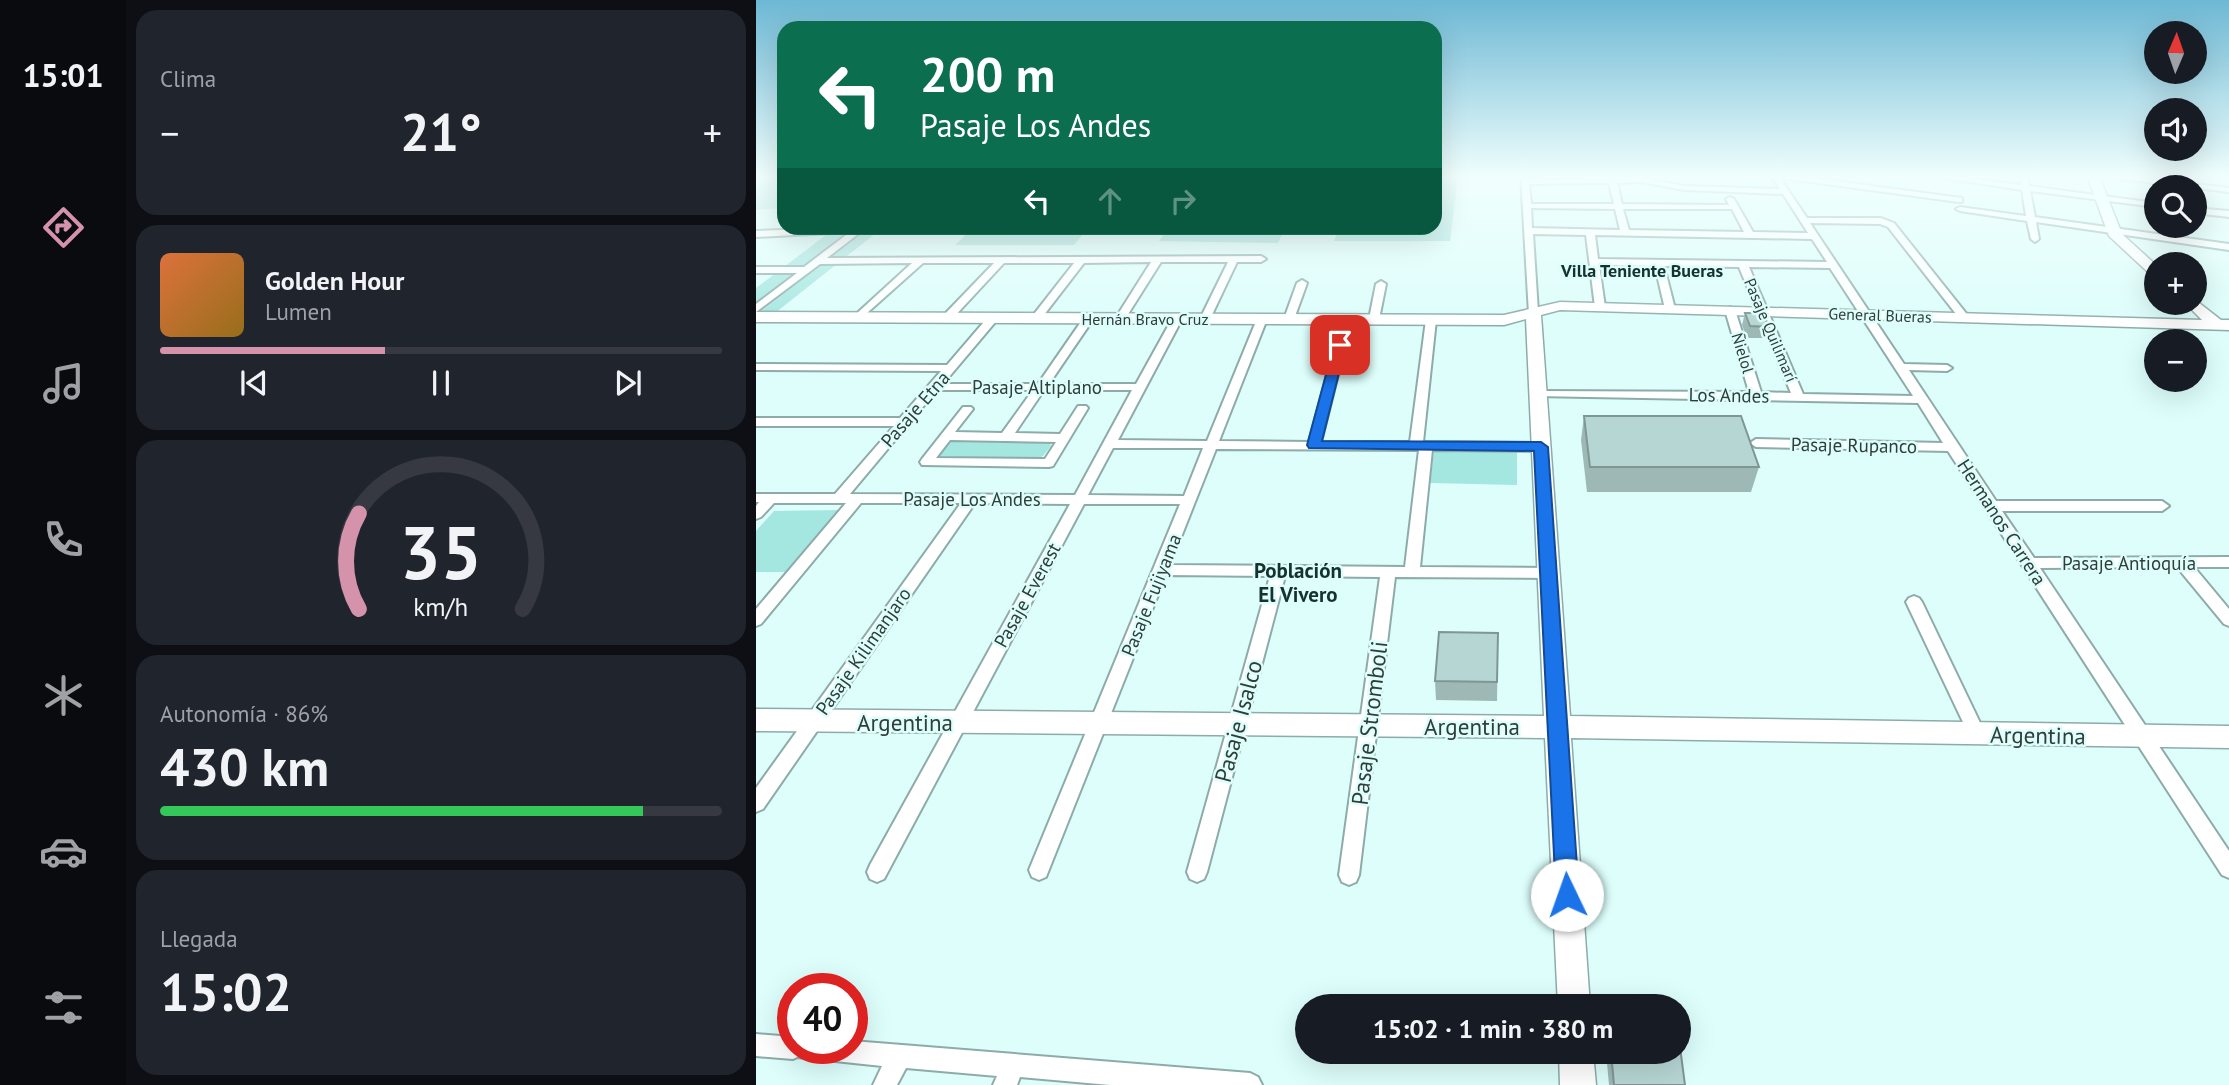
<!DOCTYPE html>
<html lang="es">
<meta charset="utf-8">
<style>
:root{--surface:#171b24;--page:#20242c;--text:#f1f3f6;--muted:#9ea1a6;--line:#363941;--accent:#d493aa}
body{margin:0;font-family:"PT Sans",sans-serif;background:var(--page);color:var(--text);height:100vh;display:flex;flex-direction:column;font-size:26px;white-space:nowrap}
*{box-sizing:border-box;margin:0}
p{font-size:23px;color:var(--muted)}
.icon{flex:none;width:38px;height:38px;fill:none;stroke:currentColor;stroke-width:2;stroke-linecap:round;stroke-linejoin:round}
.map{position:relative;flex:1;overflow:hidden}
.side{display:flex;flex-direction:column;gap:10px;padding:10px;background:#0d0f14;width:630px}
.side>*{flex:none}
.top-card{position:absolute;left:21px;top:21px;width:665px;height:214px;border-radius:21px;box-shadow:0 7px 28px #0002;background:#0b6e4f;color:#fff;overflow:hidden}
.needle{width:46px;rotate:2deg}
.buttons{position:absolute;left:1388px;top:21px;display:grid;gap:14px}
.buttons a{display:grid;place-items:center;width:63px;height:63px;border-radius:50%;background:var(--surface);box-shadow:0 7px 28px #0002;font-size:35px}
.speed{position:absolute;left:21px;top:973px;display:flex;gap:14px;font-size:35px;font-weight:700;text-align:center}
.speed>*{display:grid;place-content:center;width:91px;height:91px;border-radius:50%;background:var(--surface);box-shadow:0 7px 28px #0002;line-height:1}
.speed .limit{border:10px solid #d22;background:#fff;color:#111}
.pin{position:absolute;display:grid;place-items:center;width:60px;height:60px;color:#fff;margin:-30px;border-radius:14px;box-shadow:0 4px 10px #0006}
.me{position:absolute;width:77px;margin:-38px;rotate:357deg;stroke-linejoin:round;filter:drop-shadow(0 0 5px #0008)}
.turn{display:flex;align-items:center;gap:24px;height:147px;padding:0 28px;font-size:32px}
.turn .icon{width:91px;height:91px;stroke-width:2.5}
.turn b{display:block;font-size:49px;line-height:60px}
.lanes{display:flex;align-items:center;height:66px;padding:0 28px;background:#0003;justify-content:center;gap:35px;direction:ltr}
.lanes .off{opacity:.35}
.big{font-size:52px;font-weight:800;line-height:1.1}
.side .widget{flex:1;display:flex;flex-direction:column;justify-content:center;gap:10px;min-width:0;padding:0 24px;border-radius:21px;background:var(--page)}
.side .dial{align-items:center;gap:0}
.dial svg{height:182px;overflow:visible;fill:none;stroke:var(--line);stroke-width:7;stroke-linecap:round;text-anchor:middle}
.dial text{fill:var(--text);stroke:none}
.song{display:flex;align-items:center;gap:21px}
.cover{width:84px;height:84px;border-radius:10px;background:linear-gradient(135deg,hsl(20 70% 55%),hsl(40 70% 35%))}
.played{height:7px;border-radius:4px;background:linear-gradient(90deg,var(--accent) 40%,var(--line) 40%)}
.keys{display:flex;justify-content:space-around;direction:ltr}
.heat{display:flex;justify-content:space-between;align-items:center;font-size:38px;direction:ltr}
.charge{height:10px;border-radius:5px;background:linear-gradient(90deg,#34c759 86%,var(--line) 0)}
.trip{position:absolute;left:539px;top:994px;width:396px;height:70px;border-radius:35px;background:var(--surface);box-shadow:0 7px 28px #0002;font-weight:800;line-height:70px;text-align:center}
main{display:flex;flex:1;min-height:0}
.dock{display:flex;flex-direction:column;width:126px;justify-content:space-around;align-items:center;background:#090b0e;color:var(--muted)}
.dock .icon{width:49px;height:49px}
.dock .current{color:var(--accent)}
.dock b{font-size:32px;color:var(--text)}
.map>svg:first-child{display:block}
.green{fill:#a4e6e0}
.lines{fill:none;stroke-linecap:round;stroke-linejoin:round}
.street-casing{stroke:#8daca9;stroke-width:4}
.secondary-casing{stroke:#8daca9;stroke-width:3}
.street{fill:#fff;fill-rule:evenodd}
.secondary{fill:#fff;fill-rule:evenodd}
.wall{fill:#9db8b5}
.building{fill:#b6d6d3;stroke:#7f9694;stroke-width:2}
.route{fill:#1a73e8;stroke:#114b97;stroke-width:2}
.labels{text-anchor:middle;dominant-baseline:central;stroke-width:5;stroke-linejoin:round;paint-order:stroke}
.far-street-label{font-size:16px;fill:#303d3b;stroke:#ddfefb}
.far-neighbourhood-label{font-size:18px;font-weight:bold;fill:#163230;stroke:#ddfefb}
.street-label{font-size:19px;fill:#303d3b;stroke:#ddfefb}
.neighbourhood-label{font-size:21px;font-weight:bold;fill:#163230;stroke:#ddfefb}
.near-street-label{font-size:23px;fill:#303d3b;stroke:#ddfefb}
</style>
<main>
<nav class="dock">
<b>15:01</b>
<svg class="icon current" aria-label="directions" viewBox="0 0 24 24"><path d="M12 3l9 9-9 9-9-9zM9 14v-3h6M13 9l2 2-2 2"/></svg>
<svg class="icon" aria-label="music" viewBox="0 0 24 24"><path d="M9 18V5l10-2v13"/><circle cx="6" cy="18" r="3"/><circle cx="16" cy="16" r="3"/></svg>
<svg class="icon" aria-label="phone" viewBox="0 0 24 24"><path d="M5 4h4l2 5-3 2q2 4 5 5l2-3 5 2v4C11 20 4 13 5 4z"/></svg>
<svg class="icon" aria-label="climate" viewBox="0 0 24 24"><path d="M12 3v18M4 7l16 10M4 17L20 7"/></svg>
<svg class="icon" aria-label="car" viewBox="0 0 24 24"><path d="M5 17H2v-5l4-1 3-4h7l3 4 3 1v5h-3M9 17h6M6 11h13"/><circle cx="7" cy="17" r="2"/><circle cx="17" cy="17" r="2"/></svg>
<svg class="icon" aria-label="filters" viewBox="0 0 24 24"><path d="M4 7h16M4 17h16"/><circle cx="9" cy="7" r="2"/><circle cx="15" cy="17" r="2"/></svg>
</nav>
<section class="side">
<div class="widget"><p>Clima</p>
<div class="heat"><a>−</a><b class="big">21°</b><a>+</a></div>
</div>
<div class="widget">
<div class="song"><i class="cover"></i><div><b>Golden Hour</b><p>Lumen</p></div></div>
<div class="played"></div>
<div class="keys"><svg class="icon" aria-label="previous" viewBox="0 0 24 24"><path d="M18 5L8 12l10 7zM5 5v14"/></svg><svg class="icon" aria-label="pause" viewBox="0 0 24 24"><path d="M8 5v14M16 5v14"/></svg><svg class="icon" aria-label="next" viewBox="0 0 24 24"><path d="M6 5l10 7-10 7zM19 5v14"/></svg></div>
</div>
<div class="widget dial"><svg viewBox="0 0 100 80">
<path d="M14 69A42 42 0 1 1 86 69"/>
<path d="M14 69A42 42 0 0 1 14 27" stroke="#d493aa"/>
<text x="50" y="56" font-size="32" font-weight="700">35</text>
<text x="50" y="72" font-size="11">km/h</text>
</svg></div>
<div class="widget"><p>Autonomía · 86%</p><b class="big">430 km</b><div class="charge"></div></div>
<div class="widget"><p>Llegada</p><b class="big">15:02</b></div>
</section>
<div class="map">
<svg width="1473" height="1085" viewBox="0 0 1473 1085">
<rect width="100%" height="100%" fill="#ddfefb"/>
<path class="green" d="M0,176H28V203L21,208L0,210Z
M679,176H702L694,241H578L583,228H679Z
M217,228H332L318,245H199Z
M412,228H529L522,243L403,241Z
M107,232L120,233L19,313L4,312Z
M70,235H89L0,302V288Z
M198,441L294,443L295,446L287,456L281,459L185,458L183,455L191,444Z
M678,450L761,451V485L674,483Z
M84,510L34,572H0V531L18,511Z"/>
<g class="lines">
<g class="street-casing">
<path id="street" d="M765,176H773V180L852,178L851,176H859V178H886L928,186L1024,189L1015,176H1041L1206,198V202H1203L1024,178L1051,218H1125L1138,223L1213,317L1204,319L1132,227L1124,224L1054,223L1148,364L1191,365L1196,368L1191,371L1153,370L1240,501H1406L1413,506L1406,511H1246L1278,558L1473,557V567H1438L1473,609V626L1468,624L1421,567L1284,568L1473,851V878L1466,875L1192,451L1000,447L994,443L1000,439L1187,443L1162,403L778,396V392L782,391L993,392L969,310L974,307L979,310L1005,392L1035,393L983,267L908,266L919,309L914,312L909,309L899,266L843,265L849,307L844,310L839,307L830,235L777,234L782,312L773,314ZM886,182L928,190L1027,194L1052,233L997,232L978,199L974,197L970,199L973,205L866,204L861,183ZM853,183L858,204H775L773,184ZM775,208L859,209L864,230L776,228ZM867,209H976L988,232L873,230ZM839,235L1056,239L1071,262L842,259ZM993,267L1074,268L1157,396L1047,394Z
M1174,176H1194L1265,185L1263,176H1271L1273,186L1400,203V207L1274,191L1279,217L1473,244V250L1280,222L1283,239L1279,242L1275,239L1271,221L1204,211L1200,209L1204,207L1270,216L1266,190Z
M1353,176H1374L1473,188V192L1357,178Z
M1438,208L1473,211V217L1438,213Z
M74,228H118L106,231L71,258L505,256L510,259L505,262H481L454,319L449,322L444,319L472,262H405L369,319L364,322L359,319L395,262L328,263L284,320L280,321L275,318L318,263H248L195,320L191,321L186,318L187,316L238,263H167L102,321L98,320V316L156,263L64,264L0,312V304L41,273H0V267H48L94,232L0,237V231Z
M546,280L551,283L538,319L529,321L528,319L541,283Z
M625,281L630,284L623,319L618,322L613,319L620,284Z
M237,315L241,316V320L187,384H282L329,316L333,315L338,318L293,384H380L416,319L425,317L426,319L362,440L451,441L501,319L510,317L511,319L463,441L553,442L586,319L595,317L596,319L565,442H654L670,320L675,317L680,320L667,442L785,443L791,447L785,451L676,450L664,567L792,568L797,569L799,573L797,577L792,578L639,577L603,875L600,882L593,885L586,882L583,875L624,577L529,576L451,872L448,879L441,882L434,879L431,872L514,576L410,575L290,877L283,880L276,877L273,870L424,504H328L128,879L121,882L114,879L111,872L114,865L314,504L219,503L7,809L0,812V788L205,503H105L5,624L0,626V609L90,503H18L5,517L0,519V506L3,502H0V494H79L138,426H0V418H144L185,371L0,370V364L191,365L233,316ZM181,390H277L246,433L199,432L217,409L215,407H207L166,459L164,462L166,465L293,467L297,466L332,408L330,406H322L304,434L259,433L288,390H376L319,495L94,494ZM194,440L300,442L289,459L180,458ZM357,448H447L428,496L332,495ZM460,449L663,450L649,567L414,565Z
M1158,596L1163,598L1166,602L1227,729L1230,734L1227,739L1221,742L1215,739L1150,602L1153,598Z
M0,1034L37,1037V1048H96V1041L494,1073L502,1077L506,1085H354L264,1077L261,1085H237L241,1076L150,1068L141,1085H117L126,1066L41,1057L37,1059L0,1056Z"/>
</g>
<g class="secondary-casing">
<path id="secondary" d="M1331,176H1343L1366,234L1400,265V276L1395,275L1353,236Z
M1438,299L1465,320H1473V330L804,310L785,315L814,716L1473,726V748L815,738L834,1006H802L789,738L0,731V709L788,716L770,319L748,325L0,322V312L748,315L804,302L1446,320L1429,303H1438Z
M803,1052H837L840,1085H804Z"/>
</g>
<use href="#street" class="street"/>
<use href="#secondary" class="secondary"/>
</g>
<path class="wall" d="M989,313L1013,327L1010,338H991L986,325Z
M828,416L1003,467L995,492H831L825,440Z
M742,633L741,701L680,700L679,681Z
M850,1052H922L929,1085H853Z"/>
<path class="building" d="M989,313H1007L1013,327L994,326Z
M828,416H985L1003,467H834Z
M683,632L742,633L741,682L679,681Z
M852,1004L919,1006H852Z
M922,1032L929,1085H858L855,1052H922Z"/>
<linearGradient id="sky" x2="0" y2="1"><stop stop-color="#6db8d4"/><stop offset="0.54" stop-color="#f0fffd"/><stop offset="1" stop-color="#f0fffd" stop-opacity="0"/></linearGradient>
<rect width="1473" height="328" fill="url(#sky)"/>
<path class="route" d="M584,341L590,345L566,441L785,442L792,447L823,895L819,903L811,906L803,903L800,895L778,451L553,448L551,445L578,345Z"/>
<g class="labels">
<g class="far-street-label">
<text transform="translate(1124 315) rotate(2)">General Bueras</text>
<text x="389" y="319">Hernán Bravo Cruz</text>
<text transform="translate(1015 330) rotate(67)">Pasaje Quilimarí</text>
<text transform="translate(987 353) rotate(73)">Ñielol</text>
</g>
<g class="far-neighbourhood-label">
<text x="886" y="270">Villa Teniente Bueras</text>
</g>
<g class="street-label">
<text x="281" y="387">Pasaje Altiplano</text>
<text transform="translate(973 395) rotate(1)">Los Andes</text>
<text transform="translate(159 409) rotate(-49)">Pasaje Etna</text>
<text transform="translate(1098 445) rotate(1)">Pasaje Rupanco</text>
<text x="216" y="499">Pasaje Los Andes</text>
<text transform="translate(1246 522) rotate(57)">Hermanos Carrera</text>
<text x="1373" y="563">Pasaje Antioquía</text>
<text transform="translate(271 595) rotate(-61)">Pasaje Everest</text>
<text transform="translate(395 595) rotate(-68)">Pasaje Fujiyama</text>
<text transform="translate(107 651) rotate(-55)">Pasaje Kilimanjaro</text>
</g>
<g class="neighbourhood-label">
<text x="542" y="570">Población<tspan x="542" dy="24">El Vivero</tspan></text>
</g>
<g class="near-street-label">
<text transform="translate(482 721) rotate(-75)">Pasaje Isalco</text>
<text x="149" y="722">Argentina</text>
<text transform="translate(613 723) rotate(-83)">Pasaje Stromboli</text>
<text x="716" y="726">Argentina</text>
<text transform="translate(1282 735) rotate(1)">Argentina</text>
</g>
</g>
</svg>
<div class="buttons">
<a><svg class="needle" viewBox="-14 -14 28 28"><path d="M0-13l5 13h-10z" fill="#e53935"/><path d="M0 13l5-13h-10z" fill="#9ea1a6"/></svg></a>
<a><svg class="icon" aria-label="sound" viewBox="0 0 24 24"><path d="M4 9h4l5-4v14l-5-4H4zM17 9q2 3 0 6"/></svg></a>
<a><svg class="icon" aria-label="search" viewBox="0 0 24 24"><circle cx="10" cy="10" r="6"/><path d="M15 15l6 6"/></svg></a>
<a>+</a>
<a>−</a>
</div>
<div class="speed"><div class="limit">40</div></div>
<div class="pin" style="left:584px;top:345px;background:#d93025"><svg class="icon" aria-label="arrive" viewBox="0 0 24 24"><path d="M6 21V4h12l-3 4 3 4H6"/></svg></div>
<svg class="me" style="left:811px;top:895px" viewBox="-20 -20 40 40"><circle r="19" fill="#fff"/><path d="M0-13L10 11 0 6-10 11z" fill="#1a73e8"/></svg>
<div class="trip">15:02 · 1 min · 380 m</div>
<div class="top-card">
<div class="turn"><svg class="icon" aria-label="left" viewBox="0 0 24 24"><path d="M17 20v-9H6M10 6l-5 5 5 5"/></svg><div><b>200 m</b>Pasaje Los Andes</div></div>
<div class="lanes"><svg class="icon" aria-label="left" viewBox="0 0 24 24"><path d="M17 20v-9H6M10 6l-5 5 5 5"/></svg><svg class="icon off" aria-label="ahead" viewBox="0 0 24 24"><path d="M12 20V5M6 11l6-6 6 6"/></svg><svg class="icon off" aria-label="right" viewBox="0 0 24 24"><path d="M7 20v-9h11M14 6l5 5-5 5"/></svg></div>
</div>
</div>
</main>
